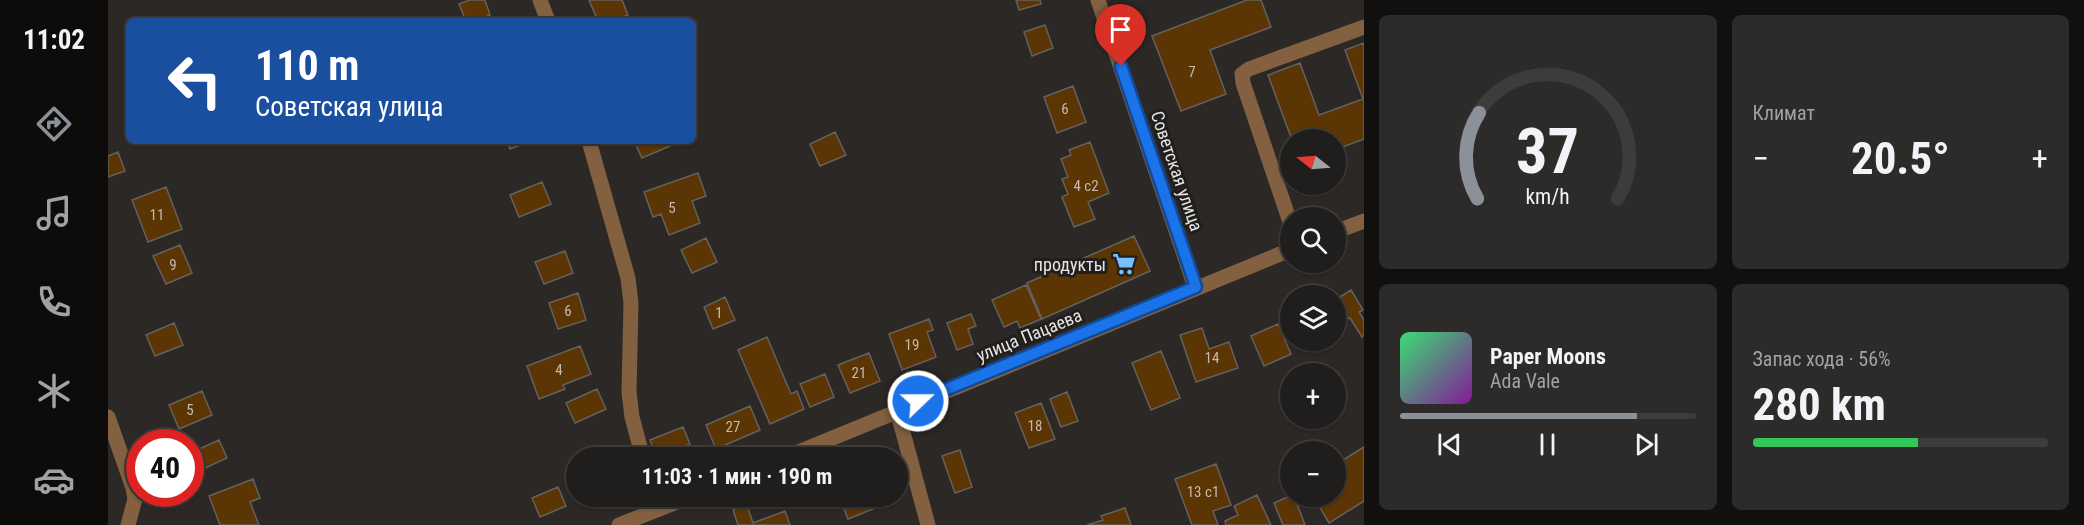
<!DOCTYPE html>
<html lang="ru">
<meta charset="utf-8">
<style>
:root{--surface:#201e1c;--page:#2d2b29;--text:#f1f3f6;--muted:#a2a2a3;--line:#3d3c3b;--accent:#8c9099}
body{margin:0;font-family:"Roboto Condensed",sans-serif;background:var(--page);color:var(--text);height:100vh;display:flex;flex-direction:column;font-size:22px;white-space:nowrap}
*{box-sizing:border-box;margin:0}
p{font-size:20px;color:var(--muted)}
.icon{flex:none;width:33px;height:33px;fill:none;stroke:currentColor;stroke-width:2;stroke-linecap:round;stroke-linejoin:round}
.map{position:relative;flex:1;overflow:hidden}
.drawer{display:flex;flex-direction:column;gap:15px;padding:15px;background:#12100f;width:720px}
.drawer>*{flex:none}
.hud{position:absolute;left:18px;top:18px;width:570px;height:126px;border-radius:9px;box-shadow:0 2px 4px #0004,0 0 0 2px var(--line);background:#1a4fa0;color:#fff;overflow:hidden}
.needle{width:39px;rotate:287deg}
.fabs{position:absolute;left:1172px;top:129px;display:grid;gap:12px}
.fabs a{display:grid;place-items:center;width:66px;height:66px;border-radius:50%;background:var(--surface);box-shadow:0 2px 4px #0004,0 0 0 2px var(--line);font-size:30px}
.speed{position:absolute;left:18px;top:429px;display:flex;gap:12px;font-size:30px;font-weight:700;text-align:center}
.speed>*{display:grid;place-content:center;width:78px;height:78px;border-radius:50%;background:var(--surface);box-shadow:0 2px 4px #0004,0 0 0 2px var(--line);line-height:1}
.speed .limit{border:9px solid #d22;background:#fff;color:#111}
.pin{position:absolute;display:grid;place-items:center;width:51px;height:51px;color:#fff;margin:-62px -26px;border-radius:50% 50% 50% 0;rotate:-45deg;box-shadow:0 0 6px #0007}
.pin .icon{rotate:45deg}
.me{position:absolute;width:66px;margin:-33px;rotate:68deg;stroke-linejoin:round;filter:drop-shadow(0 0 4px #0008)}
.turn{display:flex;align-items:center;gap:21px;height:126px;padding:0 30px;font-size:27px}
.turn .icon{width:78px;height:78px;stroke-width:2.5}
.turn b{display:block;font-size:42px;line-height:51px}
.big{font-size:45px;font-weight:700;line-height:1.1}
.drawer .tile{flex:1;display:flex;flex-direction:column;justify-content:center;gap:9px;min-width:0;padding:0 21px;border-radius:9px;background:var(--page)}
.drawer .dial{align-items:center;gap:0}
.dial svg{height:156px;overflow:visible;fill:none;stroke:var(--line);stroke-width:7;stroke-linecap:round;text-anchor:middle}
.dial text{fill:var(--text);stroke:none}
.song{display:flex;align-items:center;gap:18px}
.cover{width:72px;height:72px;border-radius:9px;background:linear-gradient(135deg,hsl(140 70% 55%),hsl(290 70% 35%))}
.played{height:6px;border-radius:3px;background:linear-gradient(90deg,var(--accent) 80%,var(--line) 80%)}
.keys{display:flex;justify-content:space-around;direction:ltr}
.heat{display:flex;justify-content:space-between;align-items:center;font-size:33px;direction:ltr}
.charge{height:9px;border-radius:4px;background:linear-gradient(90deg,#34c759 56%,var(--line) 0)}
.drawer .tiles{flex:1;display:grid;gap:15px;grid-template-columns:repeat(2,1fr)}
.trip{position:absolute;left:458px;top:447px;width:342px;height:60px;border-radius:30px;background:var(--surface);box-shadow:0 2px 4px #0004,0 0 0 2px var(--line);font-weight:700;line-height:60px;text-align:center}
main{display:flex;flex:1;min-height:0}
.menu{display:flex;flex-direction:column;width:108px;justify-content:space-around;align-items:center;background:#0d0c0b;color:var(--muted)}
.menu .icon{width:42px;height:42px}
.menu .current{color:var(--accent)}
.menu b{font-size:27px;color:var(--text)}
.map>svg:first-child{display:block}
.building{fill:#5c3504;stroke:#64615f;stroke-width:1.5}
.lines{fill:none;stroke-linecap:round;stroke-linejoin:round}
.minor{stroke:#826040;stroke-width:15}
.route-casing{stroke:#114b97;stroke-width:15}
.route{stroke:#1a73e8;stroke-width:10}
.labels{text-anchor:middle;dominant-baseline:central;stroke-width:6;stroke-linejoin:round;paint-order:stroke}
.number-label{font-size:15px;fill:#c4baad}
.street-label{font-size:18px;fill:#e7e6e5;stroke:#211f1d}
.poi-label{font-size:18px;fill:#e7e6e5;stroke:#211f1d;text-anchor:end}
</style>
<main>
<nav class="menu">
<b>11:02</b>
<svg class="icon current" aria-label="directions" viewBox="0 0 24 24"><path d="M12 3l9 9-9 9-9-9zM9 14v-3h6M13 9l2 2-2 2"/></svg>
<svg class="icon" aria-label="music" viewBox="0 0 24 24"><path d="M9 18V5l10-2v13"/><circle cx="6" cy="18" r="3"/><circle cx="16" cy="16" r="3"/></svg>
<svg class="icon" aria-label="phone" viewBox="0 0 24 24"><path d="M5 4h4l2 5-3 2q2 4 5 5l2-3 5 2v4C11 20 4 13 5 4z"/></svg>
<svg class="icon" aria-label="climate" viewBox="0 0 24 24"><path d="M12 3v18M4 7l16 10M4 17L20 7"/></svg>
<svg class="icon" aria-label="car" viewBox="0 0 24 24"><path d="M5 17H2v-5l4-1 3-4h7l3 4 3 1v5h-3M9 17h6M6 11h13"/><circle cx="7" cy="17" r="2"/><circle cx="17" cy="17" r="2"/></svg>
</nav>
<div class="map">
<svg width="1256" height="525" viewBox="0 0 1256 525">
<rect width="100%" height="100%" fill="#2b2826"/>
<path class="building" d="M362,0H377L382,15L366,21H358L351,4Z
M481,0H514L520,15L506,21H490Z
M908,0H932L933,4L911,10Z
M1139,0H1153L1163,27L1102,50L1118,94L1073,111L1044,36Z
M937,25L945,48L924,56L916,32Z
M1256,43V139L1227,150V140H1184L1160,75L1192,63L1211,115L1255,99L1237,50Z
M965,86L978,122L949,133L936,97Z
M727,132L738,155L712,166L702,144Z
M399,141H423L402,149Z
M526,141H560L562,146L534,158Z
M982,142L1001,193L980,202L987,219L966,227L954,197L960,194L954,179L960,177L953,159L963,155L961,150Z
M10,152L17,171L0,177V156Z
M590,173L598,196L584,201L592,223L561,235L553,214L545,217L536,192Z
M434,182L443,204L411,217L402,195Z
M58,187L74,229L40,242L24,200Z
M1026,236L1042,271L934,319L919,283Z
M598,238L609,262L584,273L573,250Z
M72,245L84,273L58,284L45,256Z
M457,251L465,273L436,284L427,262Z
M918,285L933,319L912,328L909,321L896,327L884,300Z
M1243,290L1255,310L1251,312L1256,320V335L1254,337L1242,318L1239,319L1227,300Z
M470,293L478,320L450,329L441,303Z
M617,297L627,320L605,329L596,307Z
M863,314L868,326L860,329L865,344L849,350L839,323Z
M821,319L825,330L819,332L828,357L794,370L781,334Z
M66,323L75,345L47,356L38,335Z
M1170,324L1183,354L1156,366L1143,336Z
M1094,328L1101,349L1121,342L1130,368L1088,382L1072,335Z
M659,337L683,394L689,391L696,409L662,424L630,350Z
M472,346L483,374L455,385L457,389L431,399L419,366Z
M1053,351L1072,398L1043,410L1024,363Z
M761,353L772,381L742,393L730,365Z
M717,374L726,397L702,407L692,384Z
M489,389L498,409L467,423L458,403Z
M94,391L104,415L71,429L61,405Z
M959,392L970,421L953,427L942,399Z
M933,403L947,439L921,448L907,413Z
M642,406L652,430L608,449L598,425Z
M575,427L582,444L576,446L581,458H549L542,440Z
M111,440L119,458L93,470L84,452Z
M1256,447V501L1221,523L1205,496H1227V465Z
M852,450L864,487L847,493L834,456Z
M1108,464L1123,505L1105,511L1110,525H1084L1067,479Z
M145,479L152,498L142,502L151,525H112L101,496Z
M450,487L458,506L432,517L424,498Z
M1149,495L1163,525H1118L1117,521L1130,515L1126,506Z
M731,496H766L770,507L740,519Z
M1182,496H1186L1197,525H1175L1166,503Z
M639,505L645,523L677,511L682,525H630L625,510Z
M1017,508L1023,525H979L995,520L993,516Z"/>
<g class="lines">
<path class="minor" d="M432,0L440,21
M990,0L1087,287
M481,141L520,278L523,303L521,392L524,417L535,458
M1182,222L1135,83L1134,74L1141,69L1256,27
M1227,232L1256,221
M789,410L820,525
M0,417L25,488L27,499L20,525
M676,458L1182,250
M511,525L584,496"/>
</g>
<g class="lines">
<g class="route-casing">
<path id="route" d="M810,401L1088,287L1013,66"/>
</g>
<use href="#route" class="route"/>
</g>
<defs>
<g id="supermarket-bare" transform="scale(1.8)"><path d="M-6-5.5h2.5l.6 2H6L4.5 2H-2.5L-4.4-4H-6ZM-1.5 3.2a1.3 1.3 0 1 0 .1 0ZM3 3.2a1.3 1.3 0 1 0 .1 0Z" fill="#79bff8" stroke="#211f1d" stroke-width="2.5" paint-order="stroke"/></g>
</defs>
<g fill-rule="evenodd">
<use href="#supermarket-bare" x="1016" y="264"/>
</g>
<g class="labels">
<g class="number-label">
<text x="1084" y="72">7</text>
<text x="957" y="109">6</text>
<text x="978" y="186">4 с2</text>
<text x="564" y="208">5</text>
<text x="49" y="215">11</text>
<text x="65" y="265">9</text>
<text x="460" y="311">6</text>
<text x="611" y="313">1</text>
<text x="804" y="345">19</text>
<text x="1104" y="358">14</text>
<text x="451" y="370">4</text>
<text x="751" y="373">21</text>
<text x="82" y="410">5</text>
<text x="927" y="426">18</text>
<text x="625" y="427">27</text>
<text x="1095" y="492">13 с1</text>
</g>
<g class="street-label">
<text transform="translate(1069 171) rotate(71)">Советская улица</text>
<text transform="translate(921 335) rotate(-22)">улица Пацаева</text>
</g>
<g class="poi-label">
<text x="998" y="264">продукты</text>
</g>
</g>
</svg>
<div class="fabs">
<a><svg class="needle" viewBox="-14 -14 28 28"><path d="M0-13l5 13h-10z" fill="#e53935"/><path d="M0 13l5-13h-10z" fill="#a2a2a3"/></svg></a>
<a><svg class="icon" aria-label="search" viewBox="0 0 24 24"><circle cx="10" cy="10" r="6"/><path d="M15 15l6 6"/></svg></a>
<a><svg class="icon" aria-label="layers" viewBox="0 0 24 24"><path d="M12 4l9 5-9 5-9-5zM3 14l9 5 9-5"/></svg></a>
<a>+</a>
<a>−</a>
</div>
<div class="speed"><div class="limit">40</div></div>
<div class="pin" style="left:1013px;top:66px;background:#d93025"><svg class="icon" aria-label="arrive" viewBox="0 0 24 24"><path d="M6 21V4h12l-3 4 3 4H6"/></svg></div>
<svg class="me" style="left:810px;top:401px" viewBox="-20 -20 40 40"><circle r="17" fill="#1a73e8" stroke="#fff" stroke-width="3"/><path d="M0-11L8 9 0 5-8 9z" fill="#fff"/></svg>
<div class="trip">11:03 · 1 мин · 190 m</div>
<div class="hud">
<div class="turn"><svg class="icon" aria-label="left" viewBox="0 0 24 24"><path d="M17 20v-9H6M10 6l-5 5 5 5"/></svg><div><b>110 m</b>Советская улица</div></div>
</div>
</div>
<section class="drawer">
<div class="tiles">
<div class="tile dial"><svg viewBox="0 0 100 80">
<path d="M14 69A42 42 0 1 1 86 69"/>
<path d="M14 69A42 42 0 0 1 15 25" stroke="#8c9099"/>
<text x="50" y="56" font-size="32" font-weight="700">37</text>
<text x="50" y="72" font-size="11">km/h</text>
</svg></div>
<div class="tile"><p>Климат</p>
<div class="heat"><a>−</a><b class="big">20.5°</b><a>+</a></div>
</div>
<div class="tile">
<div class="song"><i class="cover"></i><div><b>Paper Moons</b><p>Ada Vale</p></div></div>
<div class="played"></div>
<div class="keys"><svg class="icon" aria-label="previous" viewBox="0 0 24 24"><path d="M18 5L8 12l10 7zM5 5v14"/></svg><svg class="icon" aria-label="pause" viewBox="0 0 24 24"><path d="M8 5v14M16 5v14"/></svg><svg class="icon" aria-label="next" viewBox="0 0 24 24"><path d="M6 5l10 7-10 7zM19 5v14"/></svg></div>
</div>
<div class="tile"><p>Запас хода · 56%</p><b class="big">280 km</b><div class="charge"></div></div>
</div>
</section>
</main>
